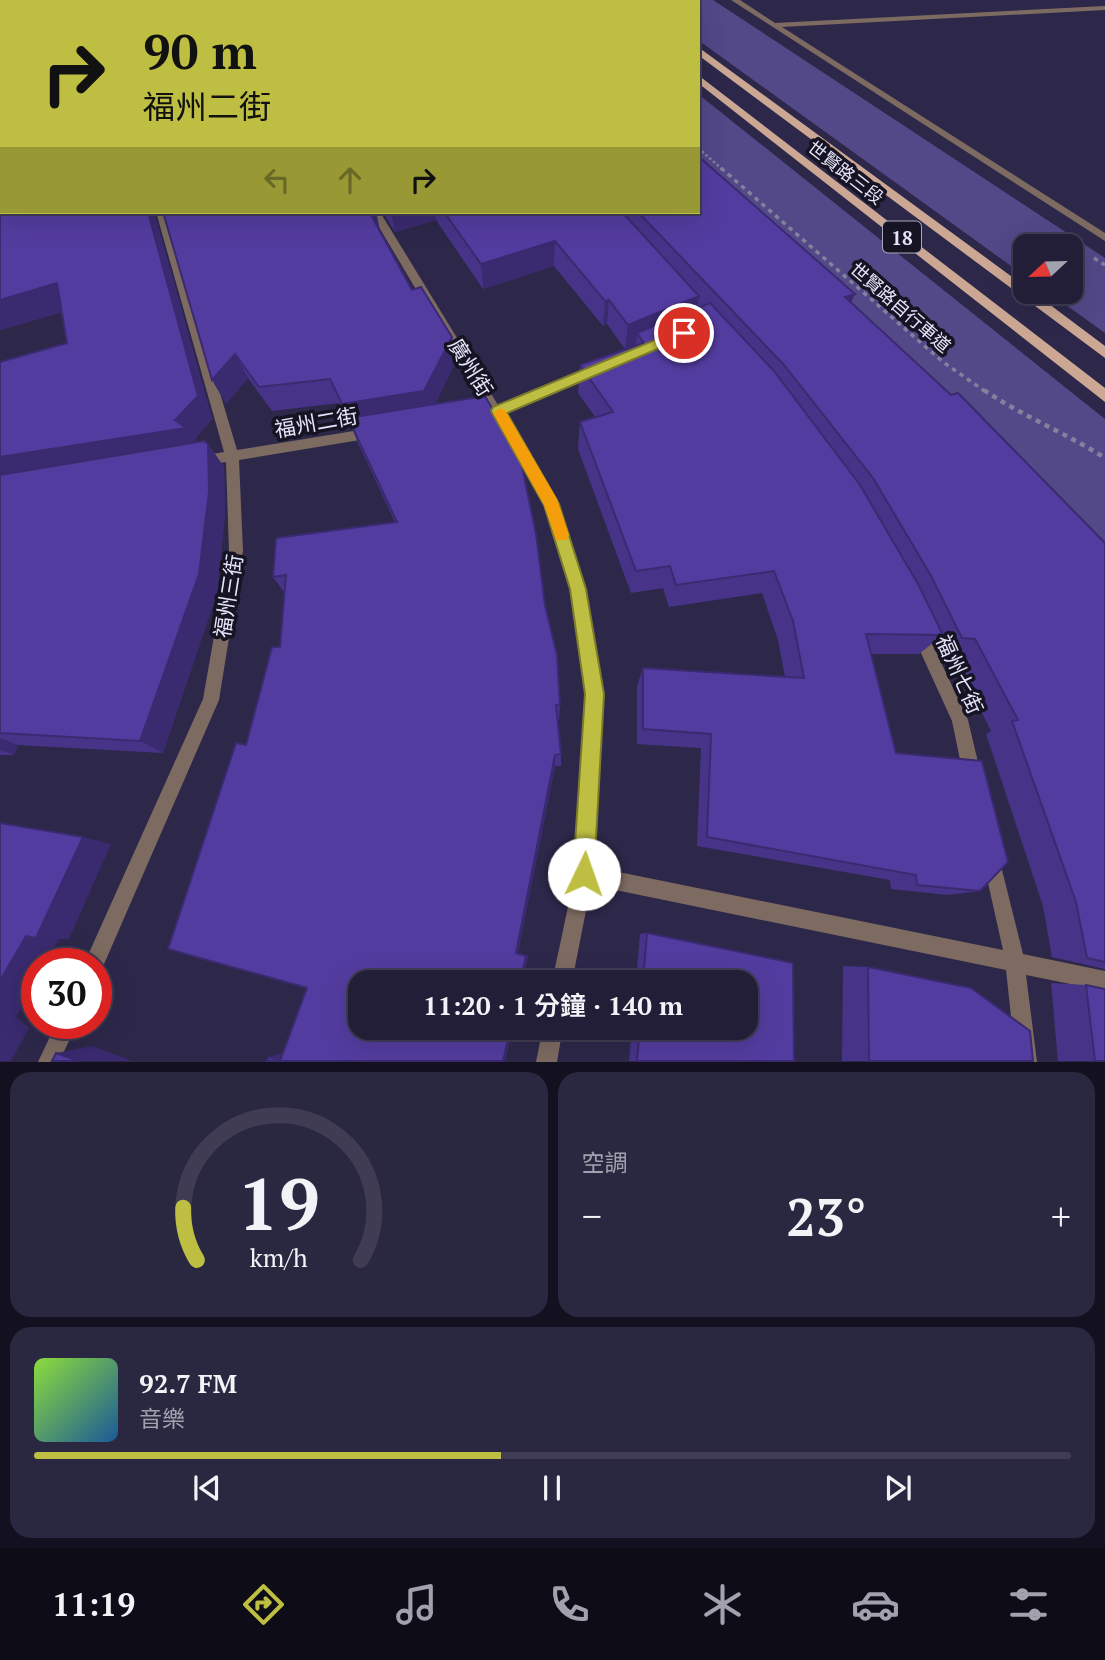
<!DOCTYPE html>
<html lang="zh-TW">
<meta charset="utf-8">
<style>
:root{--surface:#221e38;--page:#2a2740;--text:#f1f3f6;--muted:#a2a2ae;--line:#3f3c53;--accent:#bebf42}
body{margin:0;font-family:"PT Serif","Noto Sans TC",serif;background:var(--page);color:var(--text);height:100vh;display:flex;flex-direction:column;font-size:26px;white-space:nowrap}
*{box-sizing:border-box;margin:0}
p{font-size:23px;color:var(--muted)}
.icon{flex:none;width:38px;height:38px;fill:none;stroke:currentColor;stroke-width:2;stroke-linecap:round;stroke-linejoin:round}
.map{position:relative;height:1062px;overflow:hidden}
.panel{display:flex;flex-direction:column;gap:10px;padding:10px;background:#13101f;flex:1}
.panel>*{flex:none}
.top-card{position:absolute;left:0px;top:0px;width:700px;height:214px;box-shadow:0 7px 28px #0002,0 0 0 2px var(--line);background:#bebf42;color:#111;overflow:hidden}
.needle{width:46px;rotate:248deg}
.controls{position:absolute;left:1013px;top:234px;display:grid;gap:14px}
.controls a{display:grid;place-items:center;width:70px;height:70px;border-radius:14px;background:var(--surface);box-shadow:0 7px 28px #0002,0 0 0 2px var(--line);font-size:35px}
.speed{position:absolute;left:21px;top:948px;display:flex;gap:14px;font-size:35px;font-weight:700;text-align:center}
.speed>*{display:grid;place-content:center;width:91px;height:91px;border-radius:50%;background:var(--surface);box-shadow:0 7px 28px #0002,0 0 0 2px var(--line);line-height:1}
.speed .limit{border:10px solid #d22;background:#fff;color:#111}
.pin{position:absolute;display:grid;place-items:center;width:60px;height:60px;color:#fff;margin:-30px;border:4px solid #fff;border-radius:50%;box-shadow:0 2px 7px #0007}
.me{position:absolute;width:77px;margin:-38px;rotate:3deg;stroke-linejoin:round;filter:drop-shadow(0 0 5px #0008)}
.turn{display:flex;align-items:center;gap:24px;height:147px;padding:0 28px;font-size:32px}
.turn .icon{width:91px;height:91px;stroke-width:2.5}
.turn b{display:block;font-size:49px;line-height:60px}
.lanes{display:flex;align-items:center;height:66px;padding:0 28px;background:#0003;justify-content:center;gap:35px;direction:ltr}
.lanes .off{opacity:.35}
.big{font-size:52px;font-weight:600;line-height:1.1}
.panel .tile{flex:1;display:flex;flex-direction:column;justify-content:center;gap:10px;min-width:0;padding:0 24px;border-radius:21px;background:var(--page)}
.panel .dial{align-items:center;gap:0}
.dial svg{height:182px;overflow:visible;fill:none;stroke:var(--line);stroke-width:7;stroke-linecap:round;text-anchor:middle}
.dial text{fill:var(--text);stroke:none}
.song{display:flex;align-items:center;gap:21px}
.cover{width:84px;height:84px;border-radius:10px;background:linear-gradient(135deg,hsl(90 70% 55%),hsl(210 70% 35%))}
.played{height:7px;border-radius:4px;background:linear-gradient(90deg,var(--accent) 45%,var(--line) 45%)}
.keys{display:flex;justify-content:space-around;direction:ltr}
.heat{display:flex;justify-content:space-between;align-items:center;font-size:38px;direction:ltr}
.panel .tiles{flex:1;display:grid;gap:10px;grid-template-columns:1fr 1fr}
.tile:last-child{grid-column:span 2}
.trip{position:absolute;left:348px;top:970px;width:410px;height:70px;border-radius:21px;background:var(--surface);box-shadow:0 7px 28px #0002,0 0 0 2px var(--line);font-weight:600;line-height:70px;text-align:center}
.tabs{display:flex;height:112px;justify-content:space-around;align-items:center;background:#0e0c16;color:var(--muted)}
.tabs .icon{width:49px;height:49px}
.tabs .selected{color:var(--accent)}
.tabs b{font-size:32px;color:var(--text)}
.map>svg:first-child{display:block}
.green{fill:#534888}
.lines{fill:none;stroke-linecap:round;stroke-linejoin:round}
.path-far2{stroke:#84819d;stroke-width:2.5;stroke-dasharray:2.5 2.5;stroke-linecap:butt}
.path-far1{stroke:#84819d;stroke-width:3.5;stroke-dasharray:4.5 4.5;stroke-linecap:butt}
.path{stroke:#84819d;stroke-width:4.5;stroke-dasharray:5 5;stroke-linecap:butt}
.minor{fill:#7d6b61;fill-rule:evenodd}
.primary{fill:#cca794;fill-rule:evenodd}
.wall{fill:#473489}
.shaded-wall{fill:#3a2a6f}
.building{fill:#533c9f;stroke:#3a2a6f;stroke-width:2}
.route{fill:#bebf42;stroke:#7c7c2b;stroke-width:2}
.slow{fill:#f59e0b}
.labels{text-anchor:middle;dominant-baseline:central;stroke-width:7;stroke-linejoin:round;paint-order:stroke}
.far-street-label{font-size:18px;fill:#e6e4fa;stroke:#161423}
.shield{fill:#161423;stroke:#a8a6ba;stroke-width:2}
.shield-label{font-size:19px;font-weight:bold;fill:#e6e4fa}
.street-label{font-size:21px;fill:#e6e4fa;stroke:#161423}
</style>
<div class="map">
<svg width="1105" height="1062" viewBox="0 0 1105 1062">
<rect width="100%" height="100%" fill="#2d284a"/>
<path class="green" d="M643,0H713L1105,258V333L1048,292H1071V247H1026L1025,276L698,40V2Z
M698,94L1105,419V560L698,166Z"/>
<g class="lines">
<path class="path-far2" d="M529,0L531,2
M698,148L723,170"/>
<path class="path-far1" d="M721,168L943,362L986,392
M1094,258L1105,265"/>
<path class="path" d="M984,390C1022,416 1066,433 1105,458"/>
<path class="minor" d="M731,0H740L775,23L1105,6V10L782,27L1105,233V241Z
M156,212H166L237,450L372,428L378,433L372,438L239,460L243,551L219,700L101,971L96,973V964H84L203,699L229,551L226,462L202,466L195,461L202,456L224,452Z
M370,212H380L498,405L592,367H600L602,370L600,373L503,413L558,504L585,589L603,694L594,867L1003,950L982,856L985,850L991,847L997,850L1023,954L1105,971V991L1026,975L1037,1062H1016L1006,970L591,885L572,982H552L575,874L587,694L571,589L545,505L492,417L488,415L487,409Z
M919,624L924,626L968,720L982,779L979,785L973,788L967,785L964,779L952,721L911,631L914,626Z
M56,1024H77L59,1062H38Z
M543,1027H563L557,1062H536Z"/>
<path class="primary" d="M594,0H603L604,2H595Z
M627,0H637L638,2H628Z
M698,47L1026,287V292H1033L1105,346V358L698,55Z
M698,75L1105,388V402L698,83Z"/>
</g>
<path class="wall" d="M0,0H4V2H2V212H154L212,419L194,440L196,443L204,441L208,444L224,467L225,513L217,593L163,753L18,745L14,755H0V362L67,343L62,312L0,330Z
M163,212H376L380,230L412,290L456,361L435,404L545,605L560,705L559,719H558L561,754V766H555L518,953L528,956L522,982H360V1027H513L505,1061L284,1052L307,988L246,745L280,647L284,592L273,577L395,522L357,441L352,427H351L339,403L272,411L248,378L226,404Z
M383,212H698L851,302L1105,543V969L1052,957L1043,906L986,734L991,731L953,655H940L934,642L919,654H871L896,753L980,891L948,895L891,889L890,880L697,846L701,748L637,744V686L643,668L785,677L778,640L762,593L669,607L663,588L631,593L578,449L580,422L596,418L578,393L580,365L625,349L607,324L603,326L554,266L483,289L436,220L395,232Z
M647,933L793,963L794,1061H629L632,1027H746V982H636L640,934Z
M843,966L868,967L1033,1061H842Z
M1051,983L1086,985L1105,1061H1058Z"/>
<path class="shaded-wall" d="M0,0H4V2H2V35L0,26Z
M148,212H154L212,419L194,440L202,451L0,483V457Z
M376,212L381,236L370,213Z
M391,212H435L436,220L395,232Z
M555,241L554,266L483,289L481,264Z
M57,283L75,308L0,330V300Z
M855,294L843,319L845,297Z
M699,296L694,321L637,333L636,345L625,350L628,325Z
M609,300L607,324L603,326L605,301Z
M452,337L456,361L429,415L348,418L352,427H351L342,404Z
M235,354L248,378L226,404L212,380Z
M208,444L224,467L225,513L217,593L163,753L140,741Z
M0,738L18,745L14,755L0,750Z
M555,755V766L518,953L528,956L522,982H520L516,953Z
M83,837L111,844L69,939H59L45,964H37V979L16,1017L29,1028L11,1061H0V981Z
M511,1027H513L505,1061H503Z
M92,1046L132,1061H78L56,1053Z
M289,1050L280,1061L269,1057Z"/>
<path class="building" d="M36,0H518L520,2H36Z
M0,26L2,35V212H148L198,396L175,420L186,428L0,457V362L67,343L57,283L0,300Z
M698,156L855,294L845,297L951,395L958,393L1105,543V962L1087,958L1076,902L1012,721L1018,720L975,639L962,638L930,574L873,478L784,365L638,212H698Z
M163,212H374L370,213L412,290L421,287L452,337L424,391L342,404L330,379L259,387L235,354L212,380Z
M444,212H622L699,296L628,325L609,300L605,301L555,241L481,264Z
M710,303L774,371L860,485L918,584L943,635L866,634L896,753L982,761L1008,862L980,891L917,885L916,875L707,837L711,734L643,729V668L804,678L793,621L774,571L676,585L670,566L636,571L580,422L613,412L580,365L644,343L637,333Z
M485,396L520,457L536,534L545,605L557,655L560,705H556L561,754L555,755L516,953L526,956L520,982H360V1027H511L503,1061H267L269,1057L280,1061L307,988L168,949L236,743L246,745L272,647H280L286,575L273,577L276,538L397,522L348,418Z
M204,441L208,444L209,492L199,574L140,741L0,733V475Z
M0,823L83,837L36,938L26,936L0,981Z
M647,933L793,963L794,1061H637L640,1027H746V982H643Z
M868,967L971,988L1030,1031L1033,1061H869Z
M1086,985L1105,989V1061H1095Z
M56,1053L78,1061H52Z"/>
<path class="route" d="M684,328L688,329V336L507,413L559,504L586,589L604,694L594,874L591,882L584,885L577,882L573,874L585,694L570,589L544,505L491,411L493,407Z"/>
<path class="slow" d="M500,408L505,410L557,499L569,535L567,540H556L544,505L493,413Z"/>
<g class="labels">
<g class="far-street-label">
<text transform="translate(846 172) rotate(38)">世賢路三段</text>
<text transform="translate(901 307) rotate(41)">世賢路自行車道</text>
</g>
<rect class="shield" x="883" y="221.5" width="38" height="31" rx="5"/>
<g class="shield-label">
<text x="902" y="237">18</text>
</g>
<g class="street-label">
<text transform="translate(471 367) rotate(58)">廣州街</text>
<text transform="translate(316 422) rotate(-10)">福州二街</text>
<text transform="translate(228 596) rotate(-81)">福州三街</text>
<text transform="translate(960 674) rotate(66)">福州七街</text>
</g>
</g>
</svg>
<div class="controls">
<a><svg class="needle" viewBox="-14 -14 28 28"><path d="M0-13l5 13h-10z" fill="#e53935"/><path d="M0 13l5-13h-10z" fill="#a2a2ae"/></svg></a>
</div>
<div class="speed"><div class="limit">30</div></div>
<div class="pin" style="left:684px;top:333px;background:#d93025"><svg class="icon" aria-label="arrive" viewBox="0 0 24 24"><path d="M6 21V4h12l-3 4 3 4H6"/></svg></div>
<svg class="me" style="left:584px;top:874px" viewBox="-20 -20 40 40"><circle r="19" fill="#fff"/><path d="M0-13L10 11 0 6-10 11z" fill="#bebf42"/></svg>
<div class="trip">11:20 · 1 分鐘 · 140 m</div>
<div class="top-card">
<div class="turn"><svg class="icon" aria-label="right" viewBox="0 0 24 24"><path d="M7 20v-9h11M14 6l5 5-5 5"/></svg><div><b>90 m</b>福州二街</div></div>
<div class="lanes"><svg class="icon off" aria-label="left" viewBox="0 0 24 24"><path d="M17 20v-9H6M10 6l-5 5 5 5"/></svg><svg class="icon off" aria-label="ahead" viewBox="0 0 24 24"><path d="M12 20V5M6 11l6-6 6 6"/></svg><svg class="icon" aria-label="right" viewBox="0 0 24 24"><path d="M7 20v-9h11M14 6l5 5-5 5"/></svg></div>
</div>
</div>
<section class="panel">
<div class="tiles">
<div class="tile dial"><svg viewBox="0 0 100 80">
<path d="M14 69A42 42 0 1 1 86 69"/>
<path d="M14 69A42 42 0 0 1 8 46" stroke="#bebf42"/>
<text x="50" y="56" font-size="32" font-weight="700">19</text>
<text x="50" y="72" font-size="11">km/h</text>
</svg></div>
<div class="tile"><p>空調</p>
<div class="heat"><a>−</a><b class="big">23°</b><a>+</a></div>
</div>
<div class="tile">
<div class="song"><i class="cover"></i><div><b>92.7 FM</b><p>音樂</p></div></div>
<div class="played"></div>
<div class="keys"><svg class="icon" aria-label="previous" viewBox="0 0 24 24"><path d="M18 5L8 12l10 7zM5 5v14"/></svg><svg class="icon" aria-label="pause" viewBox="0 0 24 24"><path d="M8 5v14M16 5v14"/></svg><svg class="icon" aria-label="next" viewBox="0 0 24 24"><path d="M6 5l10 7-10 7zM19 5v14"/></svg></div>
</div>
</div>
</section>
<nav class="tabs">
<b>11:19</b>
<svg class="icon selected" aria-label="directions" viewBox="0 0 24 24"><path d="M12 3l9 9-9 9-9-9zM9 14v-3h6M13 9l2 2-2 2"/></svg>
<svg class="icon" aria-label="music" viewBox="0 0 24 24"><path d="M9 18V5l10-2v13"/><circle cx="6" cy="18" r="3"/><circle cx="16" cy="16" r="3"/></svg>
<svg class="icon" aria-label="phone" viewBox="0 0 24 24"><path d="M5 4h4l2 5-3 2q2 4 5 5l2-3 5 2v4C11 20 4 13 5 4z"/></svg>
<svg class="icon" aria-label="climate" viewBox="0 0 24 24"><path d="M12 3v18M4 7l16 10M4 17L20 7"/></svg>
<svg class="icon" aria-label="car" viewBox="0 0 24 24"><path d="M5 17H2v-5l4-1 3-4h7l3 4 3 1v5h-3M9 17h6M6 11h13"/><circle cx="7" cy="17" r="2"/><circle cx="17" cy="17" r="2"/></svg>
<svg class="icon" aria-label="filters" viewBox="0 0 24 24"><path d="M4 7h16M4 17h16"/><circle cx="9" cy="7" r="2"/><circle cx="15" cy="17" r="2"/></svg>
</nav>
